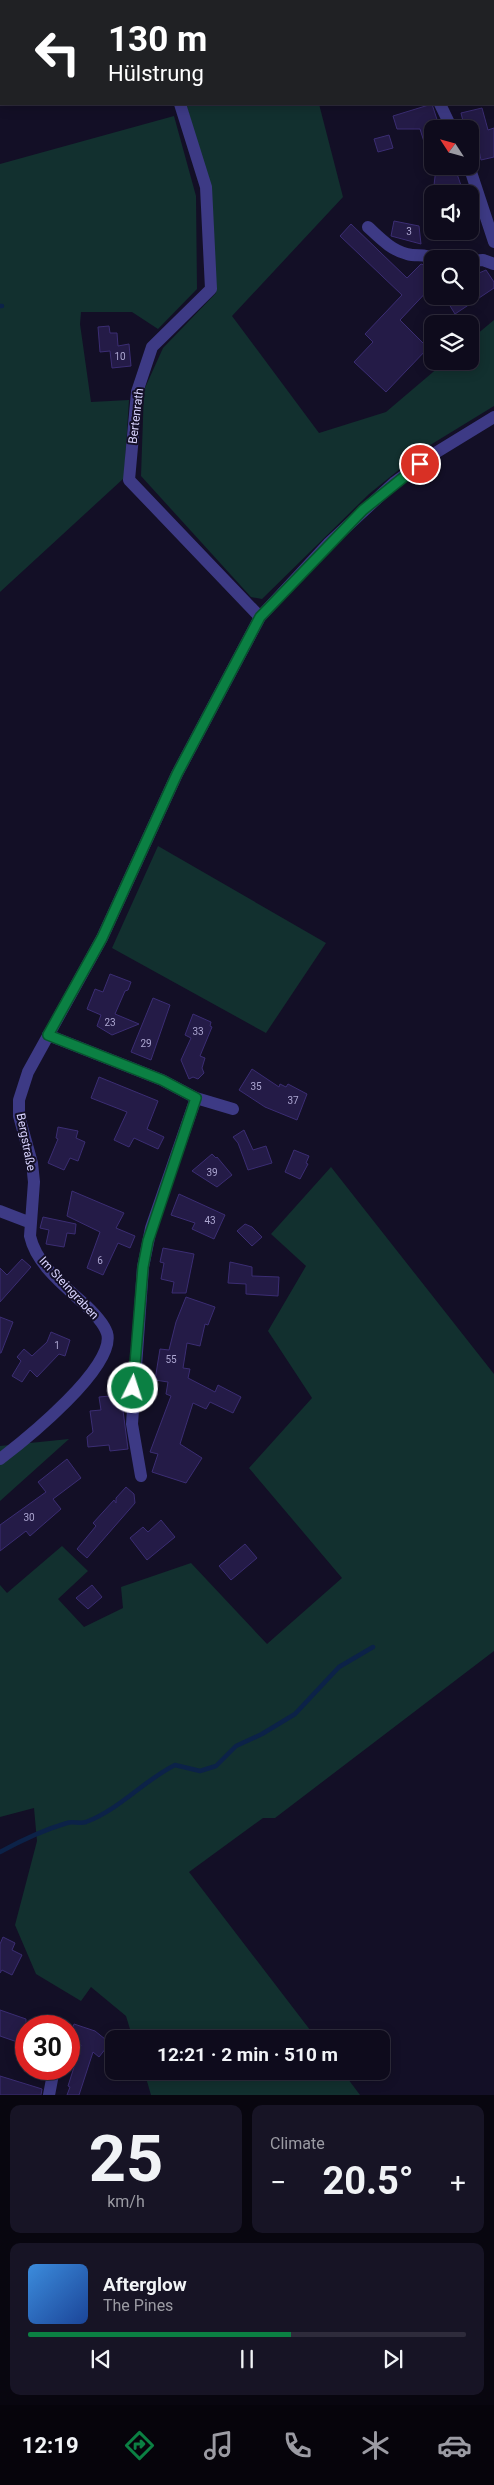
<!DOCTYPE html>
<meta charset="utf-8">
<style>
:root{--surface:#0e0b1c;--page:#171425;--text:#f1f3f6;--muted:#9b9ba3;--line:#2e2b3b;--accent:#0b8043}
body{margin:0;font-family:Roboto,sans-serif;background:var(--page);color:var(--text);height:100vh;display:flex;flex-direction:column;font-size:19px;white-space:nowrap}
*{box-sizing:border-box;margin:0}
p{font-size:16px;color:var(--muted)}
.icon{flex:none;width:28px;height:28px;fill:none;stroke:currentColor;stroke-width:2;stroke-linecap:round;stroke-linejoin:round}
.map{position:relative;height:2095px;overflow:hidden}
.drawer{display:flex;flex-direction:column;gap:10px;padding:10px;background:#08060f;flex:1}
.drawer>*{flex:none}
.guide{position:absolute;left:0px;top:0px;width:495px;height:105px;box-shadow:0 2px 12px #0003,0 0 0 1px var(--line);background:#202124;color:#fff;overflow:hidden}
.needle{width:32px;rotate:306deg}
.fabs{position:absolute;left:424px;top:120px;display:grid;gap:10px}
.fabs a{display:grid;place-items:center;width:55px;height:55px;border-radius:10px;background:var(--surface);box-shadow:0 2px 12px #0003,0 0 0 1px var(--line);font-size:25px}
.speed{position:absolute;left:15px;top:2015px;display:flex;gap:10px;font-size:25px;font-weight:700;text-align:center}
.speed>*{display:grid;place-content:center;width:65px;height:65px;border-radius:50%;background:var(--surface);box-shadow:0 2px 12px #0003,0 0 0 1px var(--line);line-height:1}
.speed .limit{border:8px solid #d22;background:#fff;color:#111}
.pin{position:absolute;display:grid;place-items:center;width:42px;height:42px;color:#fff;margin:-21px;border:2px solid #fff;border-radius:50%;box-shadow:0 1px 5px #0007}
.me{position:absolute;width:55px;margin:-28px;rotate:4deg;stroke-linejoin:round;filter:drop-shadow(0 0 4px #0008)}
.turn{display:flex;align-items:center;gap:18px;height:105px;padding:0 25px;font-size:22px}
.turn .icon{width:65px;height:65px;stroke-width:2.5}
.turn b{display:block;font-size:35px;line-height:42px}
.big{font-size:38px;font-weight:700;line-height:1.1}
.drawer .tile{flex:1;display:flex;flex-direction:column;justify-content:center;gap:8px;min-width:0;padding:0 18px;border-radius:10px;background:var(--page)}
.drawer .dial{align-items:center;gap:0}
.dial b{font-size:65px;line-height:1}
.song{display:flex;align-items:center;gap:15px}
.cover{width:60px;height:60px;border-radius:8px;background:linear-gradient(135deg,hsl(210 70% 55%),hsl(220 70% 35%))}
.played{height:5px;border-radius:2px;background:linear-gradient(90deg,var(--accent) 60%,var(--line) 60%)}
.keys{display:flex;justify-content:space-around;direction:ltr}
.heat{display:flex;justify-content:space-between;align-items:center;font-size:28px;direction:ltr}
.drawer .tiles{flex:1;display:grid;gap:10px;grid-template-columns:1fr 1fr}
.tile:last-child{grid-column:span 2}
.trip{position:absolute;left:105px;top:2030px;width:285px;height:50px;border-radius:10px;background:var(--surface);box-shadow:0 2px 12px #0003,0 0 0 1px var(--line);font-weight:700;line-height:50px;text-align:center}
.tabs{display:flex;height:80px;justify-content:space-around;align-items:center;background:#06040b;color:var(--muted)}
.tabs .icon{width:35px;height:35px}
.tabs .current{color:var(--accent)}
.tabs b{font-size:22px;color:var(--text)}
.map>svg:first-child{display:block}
.green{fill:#12302f}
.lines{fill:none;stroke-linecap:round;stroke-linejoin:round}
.stream{stroke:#0c2248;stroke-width:4.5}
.building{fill:#241b47;stroke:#3b2d73}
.minor{stroke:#3d3a85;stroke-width:12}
.route-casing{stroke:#07532c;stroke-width:12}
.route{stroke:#0b8043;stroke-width:9}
.labels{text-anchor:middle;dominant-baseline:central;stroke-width:4;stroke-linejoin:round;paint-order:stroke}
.number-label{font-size:10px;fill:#aca6d1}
.street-label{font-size:12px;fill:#d9d4ff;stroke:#130f26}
</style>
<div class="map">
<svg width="494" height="2095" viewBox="0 0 494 2095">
<rect width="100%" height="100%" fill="#130f26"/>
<path class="green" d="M182,0H494V48V1H181Z
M186,104H319L343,197L232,316L319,433L386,412L446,361H470V340L494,320V406L427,447L369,494L262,599L251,597L141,476L144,390L163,348L216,293L211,189Z
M174,116L196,196L197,289L158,329L132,312H81L80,324L91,402L129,400L124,478L0,592V164Z
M158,846L326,943L266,1033L112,948Z
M331,1167L494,1374V1651L275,1818H263L189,1872L317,2039H133L126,2016L91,1987L81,2001L36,1974L15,1925L37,1841L34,1808L0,1817V1585L7,1593L62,1546L88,1571L58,1599L84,1627L123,1608L121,1587L191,1563L267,1644L342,1578L249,1468L312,1398L268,1331L306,1266L271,1234Z
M69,1439L0,1501V1446Z
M144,2071H342L360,2095H151Z"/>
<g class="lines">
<path class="stream" d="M0,306H2
M0,1852C22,1840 43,1830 67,1823C73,1821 80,1824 86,1822C120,1809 143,1781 175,1765L200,1771L216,1766L236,1746L262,1734L295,1714L339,1667L373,1647"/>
</g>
<path class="building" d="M432,104L440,129H432V160L430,161L420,129H397L393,116Z
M482,108L488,130L494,128V157L481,160L477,140L470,142V129H465L461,113Z
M389,135L393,148L378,152L374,139Z
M436,168L456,171L464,194H433Z
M394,221L419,226L421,244L391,236Z
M351,224L407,278L421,264L432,268V286L400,320L428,348L386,392L354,362L373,342L365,334L402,295L340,236Z
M470,269H476L479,273L486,270L494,282V288L455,314L444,296H470Z
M109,326L110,333H117L118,346L129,344L131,366L112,368L110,351L100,352L98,327Z
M110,974L131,982L128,990L125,991L115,1014L139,1024L112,1035L97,1026L101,1015L87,1009L95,989L103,992Z
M153,998L170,1005L151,1060L131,1052Z
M193,1014L211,1022L210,1026L212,1027L200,1056L205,1058L202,1068L204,1073L198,1079L193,1077L189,1079L181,1060L191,1038L185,1035Z
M252,1069L279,1087L280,1084L286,1087L288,1084L307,1094L297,1120L265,1107L239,1090Z
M99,1077L158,1101L147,1129L164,1137L158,1149L134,1138L129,1147L114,1140L127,1112L91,1098Z
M58,1127L78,1131L76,1138L85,1142L78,1161L70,1158L64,1170L48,1163L58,1139L56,1138Z
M244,1130L253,1150L266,1146L272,1163L248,1170L238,1143L233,1137Z
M294,1150L309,1156L306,1163L308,1164L300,1179L285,1172Z
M212,1154L216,1158L217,1157L232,1175L217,1187L192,1171Z
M72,1191L124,1213L116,1228L135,1236L130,1248L118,1243L103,1275L87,1268L100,1232L67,1216Z
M179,1194L225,1215L214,1239L192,1229L195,1223L171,1215Z
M43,1217L76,1224L75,1234L67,1233L64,1247L46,1244L49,1230L40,1228Z
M245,1224L252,1227L262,1237L252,1246L237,1231Z
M163,1248L194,1254L186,1293H172L174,1282L161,1279L164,1263L160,1262Z
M22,1259L31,1267L0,1302V1268L7,1275Z
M230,1262L252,1267V1276L279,1277L278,1296L246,1294V1284L228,1283Z
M186,1297L215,1307L208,1325L205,1324L200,1346L187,1343L183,1368L190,1369L188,1378L215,1392L218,1385L241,1397L233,1413L210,1402L206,1409L193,1403L180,1444L202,1458L186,1483L152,1472L158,1454L150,1452L171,1396L166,1394L168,1382L155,1380L160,1349L169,1350L176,1322Z
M0,1317L13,1322L1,1353H0Z
M51,1332L70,1340L65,1356L59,1354L37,1377L30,1370L22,1382L12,1376L21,1361L17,1357L24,1349L32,1356L47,1342Z
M121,1395L128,1449L110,1451L109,1445L88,1447L87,1437L93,1432L90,1411L101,1410L99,1397Z
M67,1459L81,1478L53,1499L61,1509L30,1536L26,1531L0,1551V1525L46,1492L38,1482Z
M126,1487L134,1494L135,1503L87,1558L77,1549L96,1526L93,1523L114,1500L116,1503V1498Z
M161,1520L175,1537L147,1560L130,1538L143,1527L148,1532Z
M245,1544L257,1558L231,1580L219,1566Z
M92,1585L102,1597L88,1609L76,1598Z
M3,1937L15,1943L12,1950L22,1955L12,1975L2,1970L0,1973V1944Z
M0,2010L26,2019V2045L0,2036Z
M74,2024L95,2031L110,2043L99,2057L93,2052L79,2095H67L70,2087L68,2086L81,2045L69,2041Z
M0,2076L42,2089L41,2095H0Z"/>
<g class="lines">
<path class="minor" d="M163,0V1
M180,104L206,187L211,289L152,347L137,392L129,480L260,617
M440,104L452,129
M469,166L494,242
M368,227C380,238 391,250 407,254C417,257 425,253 434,259
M470,261L483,260L494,264
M48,1035L162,1080L196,1098L233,1109
M0,1211L31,1223
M0,1459C25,1440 117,1366 107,1333C103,1321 90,1309 81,1301C61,1283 36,1263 30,1236L34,1182L32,1163L19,1116V1100L28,1072L102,938L177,774L260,617L328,544L395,482L432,455L494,417
M141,1476L132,1424L143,1267L151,1228L196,1098
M49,2095L54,2069"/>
</g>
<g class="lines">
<g class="route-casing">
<path id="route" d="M133,1388L143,1267L148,1241L196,1098L162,1080L48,1035L102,938L177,774L260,617L363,510L420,464"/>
</g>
<use href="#route" class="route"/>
</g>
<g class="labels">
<g class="number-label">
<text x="409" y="231">3</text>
<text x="120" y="356">10</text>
<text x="110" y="1022">23</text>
<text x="198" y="1031">33</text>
<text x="146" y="1043">29</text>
<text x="256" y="1086">35</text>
<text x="293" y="1100">37</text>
<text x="212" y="1172">39</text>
<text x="210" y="1220">43</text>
<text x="100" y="1260">6</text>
<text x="57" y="1345">1</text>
<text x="171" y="1359">55</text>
<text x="29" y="1517">30</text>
</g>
<g class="street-label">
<text transform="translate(136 416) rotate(-83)">Bertenrath</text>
<text transform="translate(26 1142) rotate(79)">Bergstraße</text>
<text transform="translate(69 1288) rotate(47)">Im Steingraben</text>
</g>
</g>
</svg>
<div class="fabs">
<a><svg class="needle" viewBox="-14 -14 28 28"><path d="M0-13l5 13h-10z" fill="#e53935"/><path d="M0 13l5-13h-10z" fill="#9b9ba3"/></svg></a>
<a><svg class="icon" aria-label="sound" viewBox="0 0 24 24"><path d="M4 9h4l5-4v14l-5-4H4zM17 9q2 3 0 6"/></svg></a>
<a><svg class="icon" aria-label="search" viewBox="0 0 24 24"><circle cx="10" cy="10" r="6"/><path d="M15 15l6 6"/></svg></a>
<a><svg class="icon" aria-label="layers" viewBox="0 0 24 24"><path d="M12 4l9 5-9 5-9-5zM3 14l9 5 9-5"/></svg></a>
</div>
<div class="speed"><div class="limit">30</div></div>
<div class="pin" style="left:420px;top:464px;background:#d93025"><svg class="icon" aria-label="arrive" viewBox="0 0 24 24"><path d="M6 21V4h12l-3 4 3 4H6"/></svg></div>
<svg class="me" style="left:133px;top:1388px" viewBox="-20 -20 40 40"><circle r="17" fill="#0b8043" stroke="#fff" stroke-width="3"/><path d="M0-11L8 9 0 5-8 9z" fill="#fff"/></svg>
<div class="trip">12:21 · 2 min · 510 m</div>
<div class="guide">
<div class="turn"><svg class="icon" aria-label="left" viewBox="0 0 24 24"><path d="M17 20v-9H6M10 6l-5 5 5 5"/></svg><div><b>130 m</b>Hülstrung</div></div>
</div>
</div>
<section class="drawer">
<div class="tiles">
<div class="tile dial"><b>25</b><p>km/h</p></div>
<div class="tile"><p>Climate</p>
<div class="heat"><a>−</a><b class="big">20.5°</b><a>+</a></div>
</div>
<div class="tile">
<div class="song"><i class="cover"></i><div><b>Afterglow</b><p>The Pines</p></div></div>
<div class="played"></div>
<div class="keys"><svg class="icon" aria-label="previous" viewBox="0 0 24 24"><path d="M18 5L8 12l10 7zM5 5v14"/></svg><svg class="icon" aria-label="pause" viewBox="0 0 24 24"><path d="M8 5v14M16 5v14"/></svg><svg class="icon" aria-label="next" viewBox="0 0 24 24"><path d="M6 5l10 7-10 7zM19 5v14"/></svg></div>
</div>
</div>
</section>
<nav class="tabs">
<b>12:19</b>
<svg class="icon current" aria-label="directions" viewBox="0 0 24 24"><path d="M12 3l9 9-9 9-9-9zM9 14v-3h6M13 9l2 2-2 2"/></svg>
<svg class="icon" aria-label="music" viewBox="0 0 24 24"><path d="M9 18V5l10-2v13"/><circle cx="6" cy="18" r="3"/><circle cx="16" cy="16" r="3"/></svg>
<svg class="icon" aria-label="phone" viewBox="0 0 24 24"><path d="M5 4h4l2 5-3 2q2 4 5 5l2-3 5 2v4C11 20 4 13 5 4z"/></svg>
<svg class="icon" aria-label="climate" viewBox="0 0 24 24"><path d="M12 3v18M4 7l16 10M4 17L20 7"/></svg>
<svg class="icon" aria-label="car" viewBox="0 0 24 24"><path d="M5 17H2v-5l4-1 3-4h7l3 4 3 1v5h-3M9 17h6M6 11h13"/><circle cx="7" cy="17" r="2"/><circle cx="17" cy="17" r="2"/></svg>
</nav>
